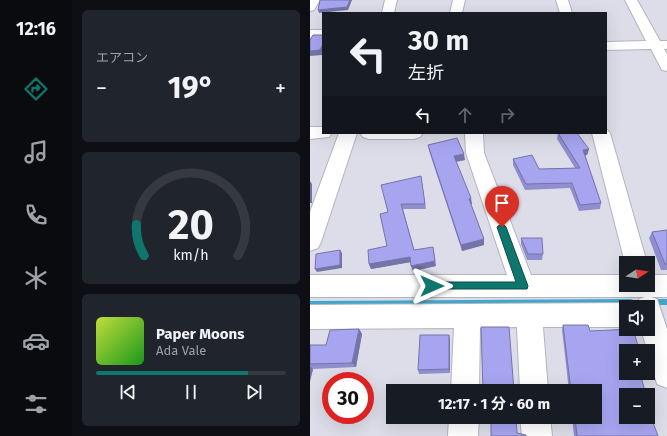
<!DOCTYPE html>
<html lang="ja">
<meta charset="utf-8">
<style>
:root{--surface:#171b24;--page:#20242c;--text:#f1f3f6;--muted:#9ea1a6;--line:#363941;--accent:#0f766e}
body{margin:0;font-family:"Fira Sans","Noto Sans JP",sans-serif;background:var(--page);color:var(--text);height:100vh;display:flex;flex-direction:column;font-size:15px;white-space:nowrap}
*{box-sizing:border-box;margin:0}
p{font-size:13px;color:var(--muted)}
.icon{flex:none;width:22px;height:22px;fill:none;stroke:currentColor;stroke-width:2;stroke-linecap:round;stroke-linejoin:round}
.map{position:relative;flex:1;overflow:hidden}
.details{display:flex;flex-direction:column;gap:10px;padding:10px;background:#0d0f14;width:238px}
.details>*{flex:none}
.banner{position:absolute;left:12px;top:12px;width:285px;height:122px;border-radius:0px;box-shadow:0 4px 16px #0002;background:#171b24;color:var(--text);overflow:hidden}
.needle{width:26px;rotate:78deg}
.buttons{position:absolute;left:309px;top:256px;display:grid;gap:8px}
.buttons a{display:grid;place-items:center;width:36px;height:36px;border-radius:0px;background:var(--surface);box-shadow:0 4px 16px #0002;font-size:20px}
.speed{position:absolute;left:12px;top:372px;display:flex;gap:8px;font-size:20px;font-weight:700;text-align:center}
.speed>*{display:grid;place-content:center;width:52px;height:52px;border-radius:50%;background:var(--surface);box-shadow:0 4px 16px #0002;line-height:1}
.speed .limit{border:6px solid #d22;background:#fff;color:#111}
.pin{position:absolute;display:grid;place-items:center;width:34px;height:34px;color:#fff;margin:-41px -17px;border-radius:50% 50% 50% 0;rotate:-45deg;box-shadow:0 0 4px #0007}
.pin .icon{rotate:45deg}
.me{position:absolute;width:44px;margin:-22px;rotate:90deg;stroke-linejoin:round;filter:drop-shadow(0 0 3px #0008)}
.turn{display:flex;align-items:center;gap:14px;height:84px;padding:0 20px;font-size:18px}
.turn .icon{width:52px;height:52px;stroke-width:2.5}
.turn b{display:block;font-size:28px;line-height:34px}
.lanes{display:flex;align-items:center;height:38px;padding:0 20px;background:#0003;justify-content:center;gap:20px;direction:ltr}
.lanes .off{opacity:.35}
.big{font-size:30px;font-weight:700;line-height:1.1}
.details .card{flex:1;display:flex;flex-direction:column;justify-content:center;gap:6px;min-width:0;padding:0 14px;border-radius:6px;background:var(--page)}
.details .dial{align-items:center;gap:0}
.dial svg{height:104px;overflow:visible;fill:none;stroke:var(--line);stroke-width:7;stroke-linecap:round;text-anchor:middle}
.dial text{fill:var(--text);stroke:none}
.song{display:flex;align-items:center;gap:12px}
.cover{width:48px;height:48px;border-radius:6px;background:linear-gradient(135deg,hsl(70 70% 55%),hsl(120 70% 35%))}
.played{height:4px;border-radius:2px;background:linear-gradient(90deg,var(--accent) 80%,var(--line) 80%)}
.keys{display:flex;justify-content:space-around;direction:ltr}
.heat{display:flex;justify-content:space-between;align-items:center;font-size:22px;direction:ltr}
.trip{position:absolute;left:76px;top:384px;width:216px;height:40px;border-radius:0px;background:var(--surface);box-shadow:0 4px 16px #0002;font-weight:700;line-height:40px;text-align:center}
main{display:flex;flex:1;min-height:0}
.tabs{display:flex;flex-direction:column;width:72px;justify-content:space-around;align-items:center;background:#090b0e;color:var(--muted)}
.tabs .icon{width:28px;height:28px}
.tabs .current{color:var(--accent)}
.tabs b{font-size:18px;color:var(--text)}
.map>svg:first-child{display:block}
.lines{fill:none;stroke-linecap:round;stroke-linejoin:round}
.stream{fill:#3fa8ca;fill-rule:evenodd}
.minor-casing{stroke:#b4b4bf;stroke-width:2}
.minor{fill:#fff;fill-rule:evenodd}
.wall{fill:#908ece}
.shaded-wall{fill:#7574a8}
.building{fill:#a7a5f0;stroke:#7574a8}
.route{fill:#0f766e;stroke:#0a4d48}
</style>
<main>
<nav class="tabs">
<b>12:16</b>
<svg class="icon current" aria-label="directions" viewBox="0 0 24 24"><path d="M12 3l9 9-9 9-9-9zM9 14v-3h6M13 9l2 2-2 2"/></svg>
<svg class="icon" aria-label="music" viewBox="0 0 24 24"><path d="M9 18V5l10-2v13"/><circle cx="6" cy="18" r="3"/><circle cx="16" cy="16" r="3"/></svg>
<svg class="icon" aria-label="phone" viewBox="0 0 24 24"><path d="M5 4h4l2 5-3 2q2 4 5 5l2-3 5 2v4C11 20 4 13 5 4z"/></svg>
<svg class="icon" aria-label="climate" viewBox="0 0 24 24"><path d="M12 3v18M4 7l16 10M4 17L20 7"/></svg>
<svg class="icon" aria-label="car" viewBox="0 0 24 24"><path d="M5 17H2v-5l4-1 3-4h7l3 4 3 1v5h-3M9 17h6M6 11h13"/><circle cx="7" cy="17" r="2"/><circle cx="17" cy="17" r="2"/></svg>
<svg class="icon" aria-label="filters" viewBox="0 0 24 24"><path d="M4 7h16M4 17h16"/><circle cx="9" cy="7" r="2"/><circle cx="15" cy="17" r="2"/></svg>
</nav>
<section class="details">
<div class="card"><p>エアコン</p>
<div class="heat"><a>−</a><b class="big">19°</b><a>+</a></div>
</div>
<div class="card dial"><svg viewBox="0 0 100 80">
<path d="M14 69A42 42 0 1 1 86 69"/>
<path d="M14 69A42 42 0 0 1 8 45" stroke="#0f766e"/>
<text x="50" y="56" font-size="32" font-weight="700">20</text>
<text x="50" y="72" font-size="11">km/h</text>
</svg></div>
<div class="card">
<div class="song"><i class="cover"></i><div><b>Paper Moons</b><p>Ada Vale</p></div></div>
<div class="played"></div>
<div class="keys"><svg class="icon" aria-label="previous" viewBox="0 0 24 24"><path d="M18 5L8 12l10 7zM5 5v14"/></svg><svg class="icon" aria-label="pause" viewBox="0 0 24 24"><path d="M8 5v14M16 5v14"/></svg><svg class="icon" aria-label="next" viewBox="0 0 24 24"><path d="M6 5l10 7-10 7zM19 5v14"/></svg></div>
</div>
</section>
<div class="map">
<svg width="357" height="436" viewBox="0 0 357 436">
<rect width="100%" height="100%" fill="#dddde9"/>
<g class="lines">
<path class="stream" d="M321,299L323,300L324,302L323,304L321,305L0,307V301Z
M342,299H357V305H342L340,304L339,302L340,300Z"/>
<g class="minor-casing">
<path id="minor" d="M0,0H10L4,10L0,11Z
M75,0H87L84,13H72Z
M143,0H155L152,13H140Z
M246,0H258L262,13H250Z
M315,0H327L350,41H357V49H354L357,54V71L352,70L341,49L296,50V42L336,41Z
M0,30H13V38H0Z
M0,127H13V133H22L19,137L0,139Z
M296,129L300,133L337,263H316V266L315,263L282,133H296Z
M29,133H47L11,242L8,248L0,251V212Z
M50,133H113L110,137L104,139H59L53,137Z
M155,133H173L174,153L221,275H316V285H338V275H357V297H341L347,299L357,329V388L347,384L331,329H338V307H326L329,299L335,297H0V275H197L156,153Z
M316,303L325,307H316V327H233L238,391H210L207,327L170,328L169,391H141L144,328L0,329V305Z
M139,417H169L168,436H138Z
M210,417H240L242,436H212Z"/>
</g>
<use href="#minor" class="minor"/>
</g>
<path class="wall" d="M248,133L279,149L277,155H275L291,203L290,209L269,211L260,188L215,190L203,165V159L229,169L265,168L247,139Z
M118,145L155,160L146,162L162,204H161L174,239V245L152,251L119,151Z
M111,176L116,209H93L104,250L126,266L103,271L101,262L61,269L59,264L77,246L78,212Z
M357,230V270H351L339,238L342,232Z
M211,238L233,254L232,260H217L211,244Z
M253,325L280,331L329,349L327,351H316L348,436H264L262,417H285V391H259L252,330Z
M49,329L52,334L46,367L3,369L0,381V345H16Z
M140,339V373L109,374L108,370Z"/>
<path class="shaded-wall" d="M40,0H42L38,10L9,13L8,10Z
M13,44V52L12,55L0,56V51Z
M279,149L277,155L272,156L273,150Z
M154,154L155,160L144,162V156Z
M0,181L2,184V203H0Z
M161,198L162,204L159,205V199Z
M174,239V245L152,251L151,245Z
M123,247L126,266L103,271L101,266Z
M30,250L32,253V268L7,272L5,269Z
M100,257L101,262L61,269L59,264Z
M49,329L52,334L46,367L42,363Z
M139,335L140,339V373L139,369Z
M0,366L3,369L0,381Z"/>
<path class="building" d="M10,0H40L37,7L8,10Z
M3,35H13V44L10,50L0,51V40Z
M248,133H267L279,149L273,150L291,203L270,205L262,183L216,184L203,159L222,155L229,169L270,168Z
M147,138L154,154L144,156L161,198L159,199L174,239L151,245L118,145Z
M111,176L115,204H91L104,250L123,247L125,261L101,266L100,257L59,264L58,250L77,246L70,214L78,212L71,185Z
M357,230V264H355L342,232Z
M211,238H232L233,254H218Z
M30,250V265L5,269L6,254Z
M253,325H278L280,331L323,329L329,349H324L325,351H316V373H330L336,395H316V417H338V405L341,417L348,436H267L265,417H285V391H261Z
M171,327H199L204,391H173Z
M49,329L42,363L0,364V345H16L20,330Z
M110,335H139V369L108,370Z
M181,417H206L207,433L216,435V436H181Z"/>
<path class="route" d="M192,223L196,227L218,286L217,289H118L117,286L118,283L122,282H206L187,227Z"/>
</svg>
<div class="buttons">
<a><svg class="needle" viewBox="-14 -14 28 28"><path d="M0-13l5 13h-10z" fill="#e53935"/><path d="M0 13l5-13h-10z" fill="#9ea1a6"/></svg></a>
<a><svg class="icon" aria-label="sound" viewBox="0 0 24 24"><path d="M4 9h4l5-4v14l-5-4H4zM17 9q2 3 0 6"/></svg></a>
<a>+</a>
<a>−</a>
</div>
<div class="speed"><div class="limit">30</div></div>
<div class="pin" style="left:192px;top:227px;background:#d93025"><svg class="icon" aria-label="arrive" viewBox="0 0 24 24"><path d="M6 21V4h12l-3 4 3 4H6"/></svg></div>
<svg class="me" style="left:122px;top:286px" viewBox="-20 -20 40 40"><path d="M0-17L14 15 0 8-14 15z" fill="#0f766e" stroke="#fff" stroke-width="4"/></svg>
<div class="trip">12:17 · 1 分 · 60 m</div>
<div class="banner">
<div class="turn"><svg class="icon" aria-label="left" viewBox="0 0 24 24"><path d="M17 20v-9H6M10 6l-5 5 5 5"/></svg><div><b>30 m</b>左折</div></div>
<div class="lanes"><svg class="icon" aria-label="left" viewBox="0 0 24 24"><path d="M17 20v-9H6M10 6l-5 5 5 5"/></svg><svg class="icon off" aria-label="ahead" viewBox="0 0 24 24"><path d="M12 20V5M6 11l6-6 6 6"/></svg><svg class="icon off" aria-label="right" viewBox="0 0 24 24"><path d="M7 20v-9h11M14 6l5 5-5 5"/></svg></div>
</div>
</div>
</main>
